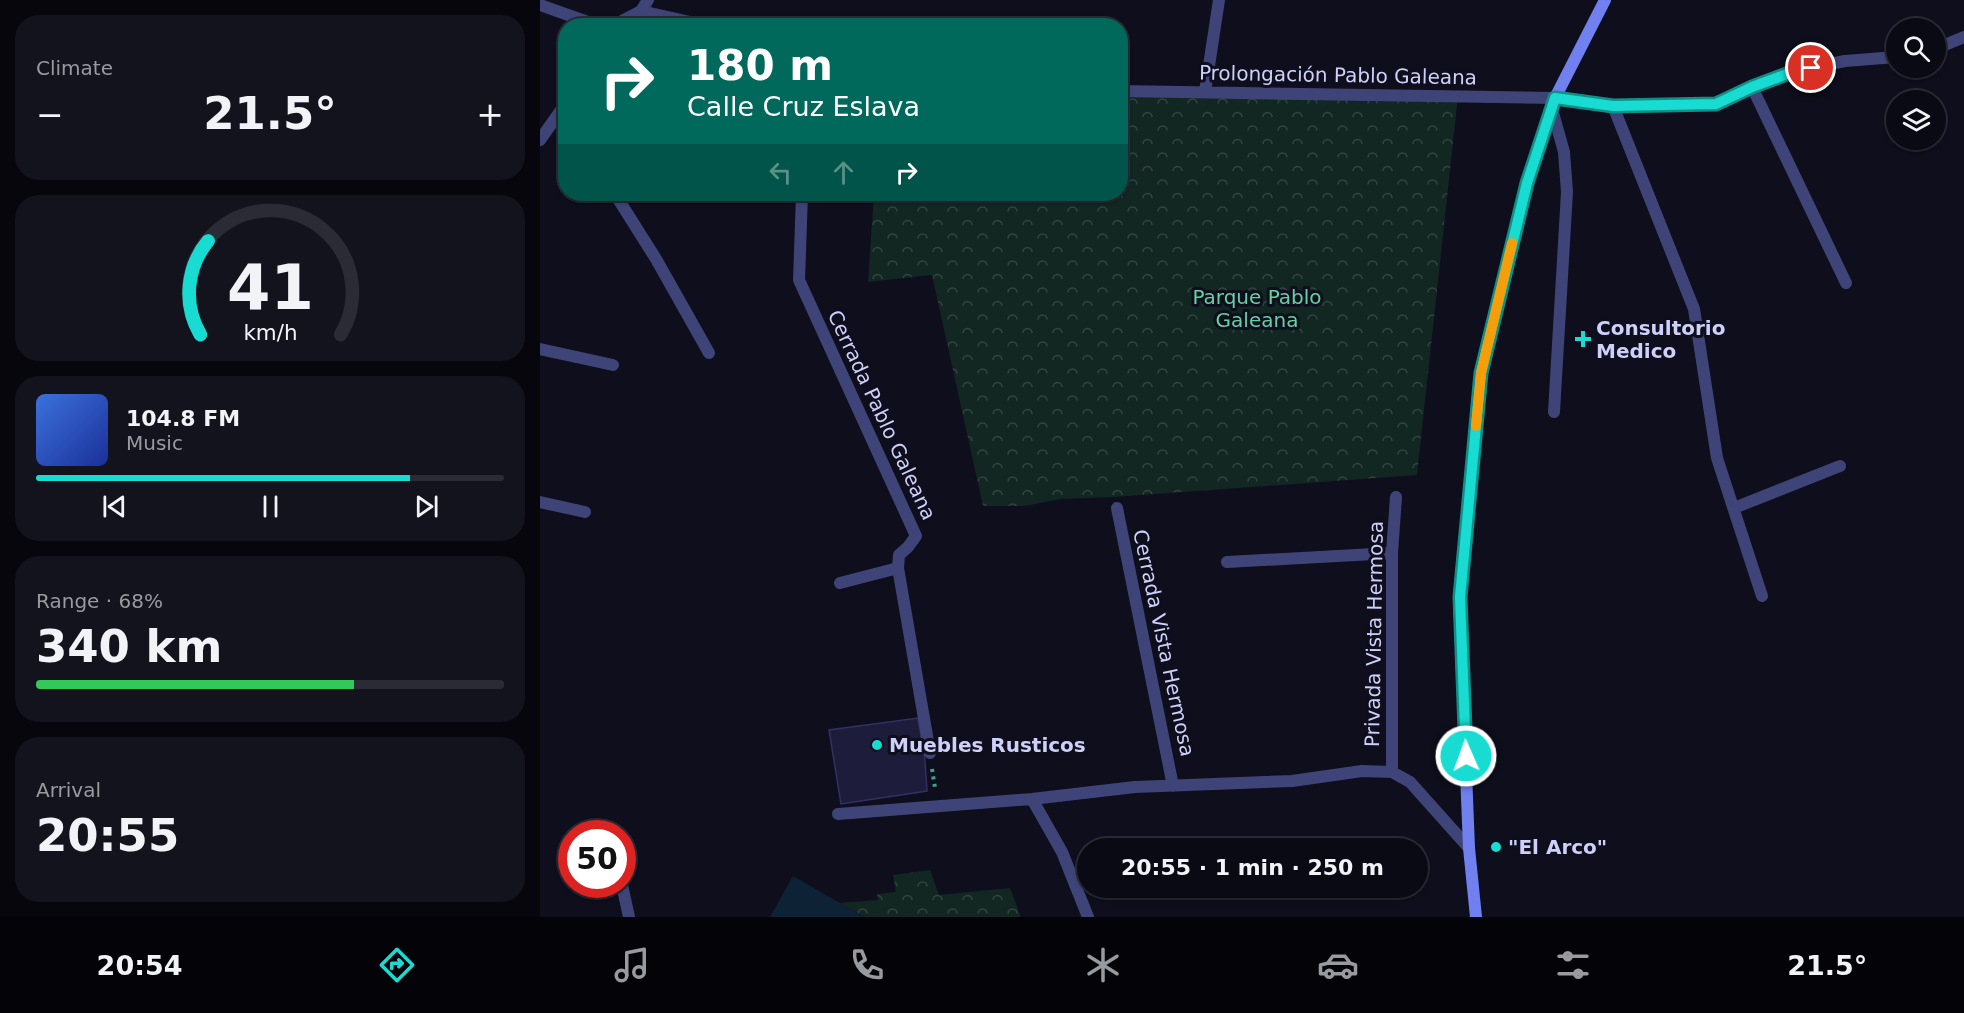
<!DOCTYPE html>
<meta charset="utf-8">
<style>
:root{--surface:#0a0a15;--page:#13131e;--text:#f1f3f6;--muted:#999aa0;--line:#2a2b34;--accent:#18dcd1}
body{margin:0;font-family:"DejaVu Sans",sans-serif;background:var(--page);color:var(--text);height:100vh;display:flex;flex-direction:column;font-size:22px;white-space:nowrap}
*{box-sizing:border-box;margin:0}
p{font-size:20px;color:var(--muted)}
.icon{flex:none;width:33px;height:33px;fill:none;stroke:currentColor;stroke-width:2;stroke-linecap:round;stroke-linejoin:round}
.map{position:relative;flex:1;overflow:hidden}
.details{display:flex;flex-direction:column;gap:15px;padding:15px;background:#06060c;width:540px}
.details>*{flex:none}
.top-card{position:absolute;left:18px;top:18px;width:570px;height:183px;border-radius:24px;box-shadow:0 2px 4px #0004,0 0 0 2px var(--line);background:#00695c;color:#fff;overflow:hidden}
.fabs{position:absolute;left:1346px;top:18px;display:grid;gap:12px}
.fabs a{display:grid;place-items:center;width:60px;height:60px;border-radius:50%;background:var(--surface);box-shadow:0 2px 4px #0004,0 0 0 2px var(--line);font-size:30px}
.speed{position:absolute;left:18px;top:820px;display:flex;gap:12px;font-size:30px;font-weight:700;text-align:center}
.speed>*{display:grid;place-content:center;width:78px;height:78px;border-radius:50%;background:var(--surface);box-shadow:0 2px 4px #0004,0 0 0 2px var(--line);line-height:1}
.speed .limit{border:9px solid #d22;background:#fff;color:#111}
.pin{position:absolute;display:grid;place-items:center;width:51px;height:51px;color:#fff;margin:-26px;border:3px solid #fff;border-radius:50%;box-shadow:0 2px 6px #0007}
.me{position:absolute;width:66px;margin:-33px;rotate:358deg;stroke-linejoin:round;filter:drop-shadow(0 0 4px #0008)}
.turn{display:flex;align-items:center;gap:21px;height:126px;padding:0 30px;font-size:27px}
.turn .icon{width:78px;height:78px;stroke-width:2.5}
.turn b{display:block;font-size:42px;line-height:51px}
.lanes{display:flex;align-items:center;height:57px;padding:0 30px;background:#0003;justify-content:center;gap:30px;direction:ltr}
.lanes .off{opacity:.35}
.big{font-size:45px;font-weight:700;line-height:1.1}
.details .card{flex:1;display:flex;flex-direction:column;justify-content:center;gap:9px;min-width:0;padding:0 21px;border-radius:24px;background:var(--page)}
.details .dial{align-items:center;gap:0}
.dial svg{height:156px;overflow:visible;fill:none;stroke:var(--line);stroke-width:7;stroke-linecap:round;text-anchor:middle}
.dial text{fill:var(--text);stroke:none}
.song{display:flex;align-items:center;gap:18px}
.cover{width:72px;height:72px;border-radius:9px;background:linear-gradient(135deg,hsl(220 70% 55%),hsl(230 70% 35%))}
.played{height:6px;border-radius:3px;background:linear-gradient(90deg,var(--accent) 80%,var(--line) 80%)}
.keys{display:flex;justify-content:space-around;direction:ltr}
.heat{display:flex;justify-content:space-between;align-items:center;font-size:33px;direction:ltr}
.charge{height:9px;border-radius:4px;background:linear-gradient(90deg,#34c759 68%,var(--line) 0)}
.trip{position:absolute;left:537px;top:838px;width:351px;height:60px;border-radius:30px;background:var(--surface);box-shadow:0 2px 4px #0004,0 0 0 2px var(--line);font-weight:700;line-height:60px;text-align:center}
.tabs{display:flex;height:96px;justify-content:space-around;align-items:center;background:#040408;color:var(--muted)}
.tabs .icon{width:42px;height:42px}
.tabs .active{color:var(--accent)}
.tabs b{font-size:27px;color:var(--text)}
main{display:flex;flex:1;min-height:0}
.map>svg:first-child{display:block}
.park{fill:url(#park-crowns)}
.water{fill:#0e2236}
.building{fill:#1d1c3b;stroke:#333065;stroke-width:1.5}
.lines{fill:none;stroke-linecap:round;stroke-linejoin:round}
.path{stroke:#3aa38c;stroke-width:4;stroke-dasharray:3 4.5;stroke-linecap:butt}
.minor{stroke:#3e4477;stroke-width:12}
.secondary{stroke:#7080ef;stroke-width:12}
.route-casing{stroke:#108f88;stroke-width:15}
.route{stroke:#18dcd1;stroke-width:10}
.slow{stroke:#f59e0b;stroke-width:10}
.poi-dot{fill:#18dcd1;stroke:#0e0e1c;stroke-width:2}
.labels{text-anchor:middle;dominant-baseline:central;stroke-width:6;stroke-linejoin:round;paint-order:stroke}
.street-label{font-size:20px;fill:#ced0fa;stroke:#0e0e1c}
.park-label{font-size:20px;fill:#63d1a4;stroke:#0e0e1c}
.poi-label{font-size:20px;font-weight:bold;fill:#ced0fa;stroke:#0e0e1c;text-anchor:start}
</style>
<main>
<section class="details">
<div class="card"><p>Climate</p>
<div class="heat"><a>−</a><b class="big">21.5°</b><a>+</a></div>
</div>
<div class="card dial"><svg viewBox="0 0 100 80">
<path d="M14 69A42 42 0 1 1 86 69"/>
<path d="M14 69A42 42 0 0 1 18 21" stroke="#18dcd1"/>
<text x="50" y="56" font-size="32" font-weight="700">41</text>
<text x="50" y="72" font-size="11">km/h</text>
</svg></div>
<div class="card">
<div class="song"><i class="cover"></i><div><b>104.8 FM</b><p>Music</p></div></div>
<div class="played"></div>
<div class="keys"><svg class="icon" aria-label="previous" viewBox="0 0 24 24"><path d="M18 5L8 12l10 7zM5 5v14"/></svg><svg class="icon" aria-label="pause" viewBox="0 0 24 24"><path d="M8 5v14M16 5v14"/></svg><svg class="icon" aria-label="next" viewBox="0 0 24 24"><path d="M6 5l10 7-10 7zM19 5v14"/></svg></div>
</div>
<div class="card"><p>Range · 68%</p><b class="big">340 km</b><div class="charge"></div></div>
<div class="card"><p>Arrival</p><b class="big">20:55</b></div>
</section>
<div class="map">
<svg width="1424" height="917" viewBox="0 0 1424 917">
<defs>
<pattern id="park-crowns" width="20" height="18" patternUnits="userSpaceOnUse" patternTransform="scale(1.5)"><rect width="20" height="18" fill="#122622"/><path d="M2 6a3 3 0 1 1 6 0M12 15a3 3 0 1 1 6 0" fill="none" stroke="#334443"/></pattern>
</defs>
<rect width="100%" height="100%" fill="#0e0e1c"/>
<path class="park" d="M581,91L918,96L877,475L573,497L521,499L484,506H443L392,275L328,282L334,194H580Z
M390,870L399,895L470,888L481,917H325L299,903L338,900L337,894L356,892L353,875Z"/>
<path class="water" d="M253,876L324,917H230Z"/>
<path class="building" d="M378,718L385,761L387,791L301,804L289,730Z"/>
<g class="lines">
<path class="path" d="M392,769L395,788"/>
<path class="minor" d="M0,5L59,26
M101,11L168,26
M72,26L101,11L108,0
M1395,49L1424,37
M1212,87L1306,283
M580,91L1015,98L1073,106L1176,104L1212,87L1255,71L1305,61L1356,57
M665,92L679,0
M1073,106L1154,309L1177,458L1222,596
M1012,109L1024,152L1027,192L1014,412
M0,140L26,103
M75,194L116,259L169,353
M262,194L259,280L376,536L368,547L359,555L358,568L390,753
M0,349L73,365
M0,502L45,512
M577,508L633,786
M1194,508L1300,466
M687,562L852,553
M300,583L358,568
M852,772V553L856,497
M492,799L522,852L548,917
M298,814L492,799L595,787L752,781L822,771L852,772L870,782L929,848
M82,885L89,917"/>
<path class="secondary" d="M936,917L929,848L919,597L941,373L987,183L1015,98L1065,0"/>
</g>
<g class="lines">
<g class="route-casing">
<path id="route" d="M926,756L920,597L941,373L987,183L1015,98L1073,106L1176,104L1212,87L1255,71L1271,68"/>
</g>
<use href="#route" class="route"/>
<path class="slow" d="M936,426L941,373L972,243"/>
</g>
<g class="poi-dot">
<path d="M1040 330h6v6h6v6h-6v6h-6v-6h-6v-6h6z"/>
<circle cx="337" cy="745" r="6"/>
<circle cx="956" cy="847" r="6"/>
</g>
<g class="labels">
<g class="street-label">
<text transform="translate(798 75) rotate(1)">Prolongación Pablo Galeana</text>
<text transform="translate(342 415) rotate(65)">Cerrada Pablo Galeana</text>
<text transform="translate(834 634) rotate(-89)">Privada Vista Hermosa</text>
<text transform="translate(624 643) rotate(78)">Cerrada Vista Hermosa</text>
</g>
<g class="park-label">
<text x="717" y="297">Parque Pablo<tspan x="717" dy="23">Galeana</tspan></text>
</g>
<g class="poi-label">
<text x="1056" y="328">Consultorio<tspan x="1056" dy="23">Medico</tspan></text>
<text x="349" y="745">Muebles Rusticos</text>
<text x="968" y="847">"El Arco"</text>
</g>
</g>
</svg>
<div class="fabs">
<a><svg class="icon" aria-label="search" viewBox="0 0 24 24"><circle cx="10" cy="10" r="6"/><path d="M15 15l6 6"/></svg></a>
<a><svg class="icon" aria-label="layers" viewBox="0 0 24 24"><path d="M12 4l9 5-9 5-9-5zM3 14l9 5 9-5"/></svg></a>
</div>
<div class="speed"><div class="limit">50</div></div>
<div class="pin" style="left:1271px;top:68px;background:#d93025"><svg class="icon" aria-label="arrive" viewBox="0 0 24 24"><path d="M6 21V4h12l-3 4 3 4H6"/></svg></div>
<svg class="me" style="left:926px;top:756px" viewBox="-20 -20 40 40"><circle r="17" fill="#18dcd1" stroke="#fff" stroke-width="3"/><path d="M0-11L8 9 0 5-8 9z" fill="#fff"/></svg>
<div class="trip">20:55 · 1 min · 250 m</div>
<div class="top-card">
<div class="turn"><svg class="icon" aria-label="right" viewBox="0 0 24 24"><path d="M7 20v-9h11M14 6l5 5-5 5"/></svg><div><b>180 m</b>Calle Cruz Eslava</div></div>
<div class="lanes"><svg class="icon off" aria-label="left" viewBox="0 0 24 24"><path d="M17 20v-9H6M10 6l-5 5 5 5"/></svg><svg class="icon off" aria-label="ahead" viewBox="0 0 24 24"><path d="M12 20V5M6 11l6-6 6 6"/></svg><svg class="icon" aria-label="right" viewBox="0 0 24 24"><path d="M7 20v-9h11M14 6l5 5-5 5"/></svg></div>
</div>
</div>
</main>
<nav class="tabs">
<b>20:54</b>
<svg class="icon active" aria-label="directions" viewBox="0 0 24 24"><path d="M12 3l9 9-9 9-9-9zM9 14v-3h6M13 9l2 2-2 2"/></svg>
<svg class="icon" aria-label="music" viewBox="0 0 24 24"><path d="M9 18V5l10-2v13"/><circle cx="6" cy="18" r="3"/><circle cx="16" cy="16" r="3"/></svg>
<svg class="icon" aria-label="phone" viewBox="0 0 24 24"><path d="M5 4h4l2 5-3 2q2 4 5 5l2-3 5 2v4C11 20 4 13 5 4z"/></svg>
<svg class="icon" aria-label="climate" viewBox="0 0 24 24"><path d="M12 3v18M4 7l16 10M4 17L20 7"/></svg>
<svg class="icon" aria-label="car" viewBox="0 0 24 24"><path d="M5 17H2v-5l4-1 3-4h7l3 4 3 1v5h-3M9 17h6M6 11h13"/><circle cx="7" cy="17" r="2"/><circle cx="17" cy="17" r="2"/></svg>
<svg class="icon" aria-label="filters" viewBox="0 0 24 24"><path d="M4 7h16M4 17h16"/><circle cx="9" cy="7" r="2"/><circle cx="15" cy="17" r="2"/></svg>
<b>21.5°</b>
</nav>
